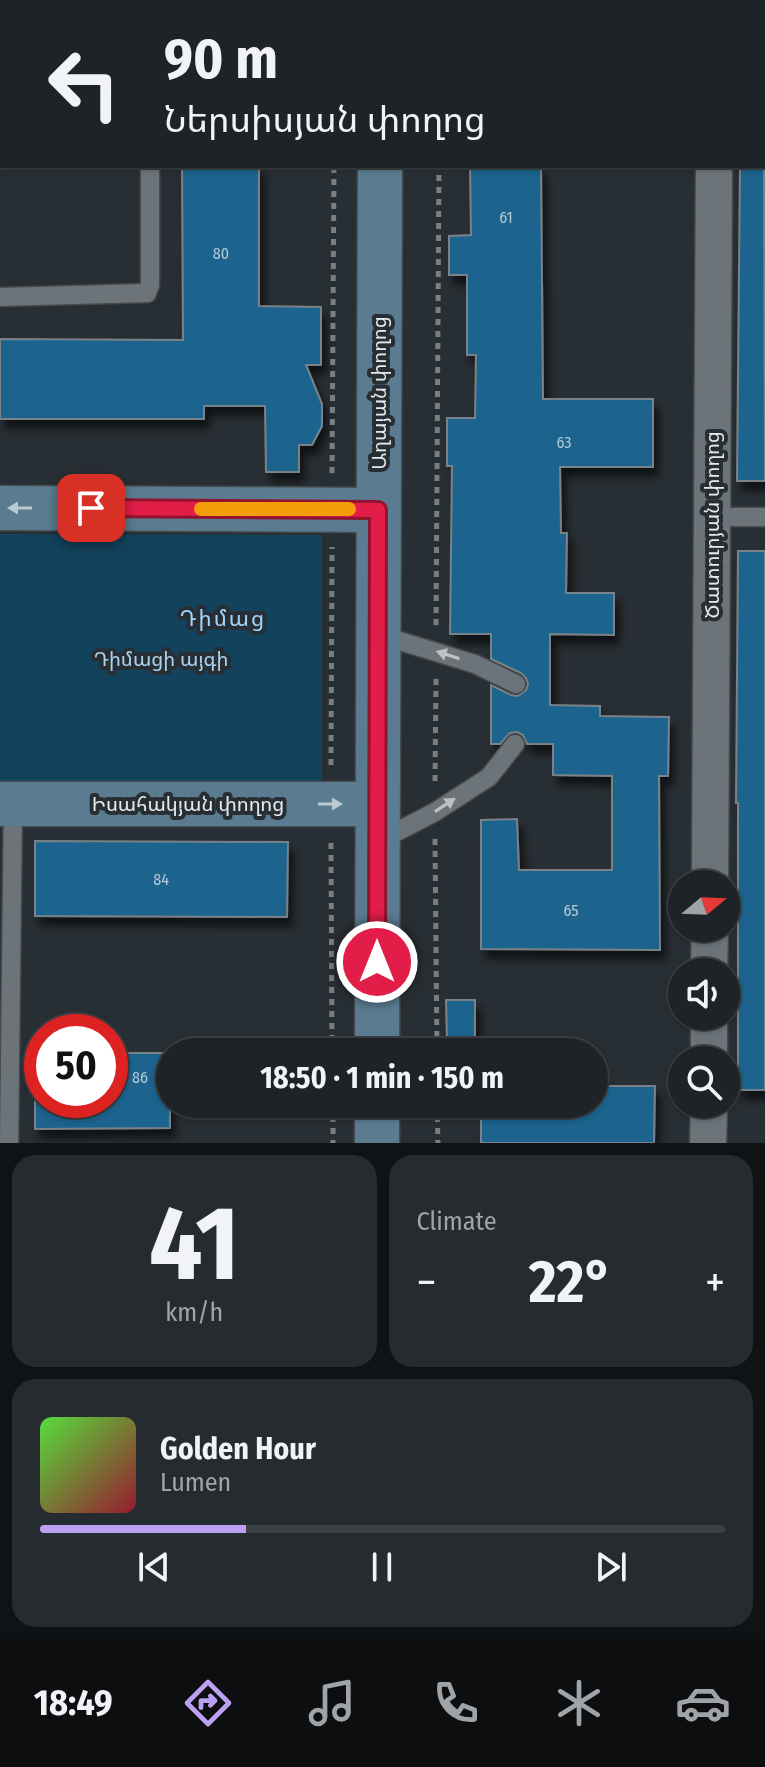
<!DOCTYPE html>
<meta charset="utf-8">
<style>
:root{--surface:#1e2327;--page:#262b2f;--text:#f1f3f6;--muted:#a1a4a7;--line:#3c4044;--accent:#bca0f2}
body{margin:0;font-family:"Fira Sans Condensed","Noto Sans Armenian",sans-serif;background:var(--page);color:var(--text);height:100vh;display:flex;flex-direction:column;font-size:30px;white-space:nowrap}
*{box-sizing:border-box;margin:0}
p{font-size:26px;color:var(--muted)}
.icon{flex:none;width:44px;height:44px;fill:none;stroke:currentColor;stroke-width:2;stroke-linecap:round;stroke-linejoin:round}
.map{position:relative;height:1143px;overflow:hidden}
.side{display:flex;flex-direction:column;gap:12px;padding:12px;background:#101315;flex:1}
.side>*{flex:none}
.banner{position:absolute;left:0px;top:0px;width:766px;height:168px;box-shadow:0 2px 6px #0004,0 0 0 2px var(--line);background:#1e2327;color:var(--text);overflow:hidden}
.needle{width:52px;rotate:71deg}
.controls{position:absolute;left:668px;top:870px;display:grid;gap:16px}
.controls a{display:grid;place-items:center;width:72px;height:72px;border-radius:50%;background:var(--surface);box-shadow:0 2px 6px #0004,0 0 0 2px var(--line);font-size:40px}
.speed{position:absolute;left:24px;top:1014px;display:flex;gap:16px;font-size:40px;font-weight:700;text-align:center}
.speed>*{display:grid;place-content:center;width:104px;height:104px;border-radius:50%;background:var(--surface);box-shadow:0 2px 6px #0004,0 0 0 2px var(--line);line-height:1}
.speed .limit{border:12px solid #d22;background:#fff;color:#111}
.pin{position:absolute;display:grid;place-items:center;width:68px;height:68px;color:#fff;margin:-34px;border-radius:16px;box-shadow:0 4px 12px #0006}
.me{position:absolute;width:88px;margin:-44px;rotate:0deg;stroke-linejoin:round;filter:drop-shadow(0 0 6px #0008)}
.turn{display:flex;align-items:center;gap:28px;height:168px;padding:0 32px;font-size:36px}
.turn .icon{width:104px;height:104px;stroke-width:2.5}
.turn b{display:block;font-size:56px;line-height:68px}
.big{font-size:60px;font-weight:700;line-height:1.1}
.side .card{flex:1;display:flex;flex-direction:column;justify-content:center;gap:12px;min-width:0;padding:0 28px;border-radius:24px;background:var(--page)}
.side .dial{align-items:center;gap:0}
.dial b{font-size:104px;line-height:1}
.song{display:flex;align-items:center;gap:24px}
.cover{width:96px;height:96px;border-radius:12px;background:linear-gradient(135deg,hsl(110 70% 55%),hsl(350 70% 35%))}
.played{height:8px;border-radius:4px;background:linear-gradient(90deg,var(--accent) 30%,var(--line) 30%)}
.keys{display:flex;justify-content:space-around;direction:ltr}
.heat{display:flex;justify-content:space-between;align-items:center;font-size:44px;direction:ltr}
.side .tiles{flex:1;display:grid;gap:12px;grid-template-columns:1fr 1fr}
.card:last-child{grid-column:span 2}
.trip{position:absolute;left:156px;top:1038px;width:452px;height:80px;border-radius:40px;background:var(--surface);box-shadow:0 2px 6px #0004,0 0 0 2px var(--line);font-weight:700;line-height:80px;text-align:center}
.tabs{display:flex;height:128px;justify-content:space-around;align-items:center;background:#0c0e10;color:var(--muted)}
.tabs .icon{width:56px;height:56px}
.tabs .on{color:var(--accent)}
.tabs b{font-size:36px;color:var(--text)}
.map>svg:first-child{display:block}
.green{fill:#13425d}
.building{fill:#1e648d;stroke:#798288;stroke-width:2;filter:url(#shadow)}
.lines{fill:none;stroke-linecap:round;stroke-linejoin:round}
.service-casing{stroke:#444a4e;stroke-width:21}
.minor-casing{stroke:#444a4e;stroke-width:39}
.secondary-casing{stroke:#444a4e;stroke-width:47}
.path{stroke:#797f83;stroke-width:5;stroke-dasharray:6 6;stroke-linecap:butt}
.service{stroke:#6c747a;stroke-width:18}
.minor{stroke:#6c747a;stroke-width:36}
.secondary{stroke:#5b7c90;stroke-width:44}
.oneway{fill:#bcc9d1}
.oneway2{fill:#bbc1c5}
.route-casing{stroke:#92132f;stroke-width:20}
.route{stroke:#e11d48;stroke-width:14}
.slow{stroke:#f59e0b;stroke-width:14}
.labels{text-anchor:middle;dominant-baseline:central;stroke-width:8;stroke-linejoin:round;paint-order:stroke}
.number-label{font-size:16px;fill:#b3c8d5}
.street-label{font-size:20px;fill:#e5eaed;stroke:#282f34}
.park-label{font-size:20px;fill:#a9d2ef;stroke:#282f34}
.neighbourhood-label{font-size:22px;letter-spacing:2px;fill:#9dd5fc;stroke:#282f34}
</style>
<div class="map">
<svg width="765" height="1143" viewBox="0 0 765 1143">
<defs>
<filter id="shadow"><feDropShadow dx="5" dy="9" stdDeviation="4" flood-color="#0009"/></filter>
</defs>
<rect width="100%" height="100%" fill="#282f34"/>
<path class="green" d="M0,534L322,535V785L0,784Z"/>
<path class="building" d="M764,161L765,481H737L740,166H764Z
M182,166H259V306L321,307V365H306L322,404V426L312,445H299V472H266L265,406H204V419H0V339L183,340Z
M470,166H541L543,399H653V467H560L561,533H567L566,593H614V635L550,634V705L600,706V716L669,717L668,776H659L660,950L481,949V820L517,819L519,870H612V776L553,775V744H527L523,735L517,732L510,733L500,744H491V685L511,695L518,696L526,690L528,684L526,678L521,673L491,659V634H450L452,466H447V418H475L476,355H467V275H449V236L471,235Z
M738,551H765V1090H738V803H736Z
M35,841L288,842L287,917L35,916Z
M446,1000H475V1043H447Z
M110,1053H170V1128L35,1129V1100H110Z
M594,1086H655L654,1143H481V1104H594Z"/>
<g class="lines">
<g class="service-casing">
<path id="service" d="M0,297L147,293L150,285V166
M712,517H765
M380,635L475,664L516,684
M379,841L435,812L489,777L515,744
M9,1143L13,804"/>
</g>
<g class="minor-casing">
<path id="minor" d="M715,2V0
M710,884L714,166
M709,972L710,928
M709,1060V1016
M708,1143L709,1104"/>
</g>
<g class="secondary-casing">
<path id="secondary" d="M381,2V0
M0,508L378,510
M0,804H376
M377,1052L380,166
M377,1104V1143"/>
</g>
<path class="path" d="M143,2V0
M335,2V0
M440,2V0
M332,473L334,166
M436,625L439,166
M331,765L332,547
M435,781L436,679
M435,839L437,1052
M331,843L332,1052
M333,1104V1143
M437,1104L438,1143"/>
<use href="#service" class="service"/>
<use href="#minor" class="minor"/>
<use href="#secondary" class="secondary"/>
</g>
<defs><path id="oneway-solid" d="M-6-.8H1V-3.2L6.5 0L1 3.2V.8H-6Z" transform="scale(2)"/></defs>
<g class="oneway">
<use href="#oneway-solid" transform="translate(20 508) rotate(-180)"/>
<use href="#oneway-solid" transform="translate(330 804)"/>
</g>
<g class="oneway2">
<use href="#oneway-solid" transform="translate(448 655) rotate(-162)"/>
<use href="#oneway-solid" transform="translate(445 805) rotate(-33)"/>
</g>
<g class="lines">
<g class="route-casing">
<path id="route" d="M91,508L378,510L377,962"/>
</g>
<use href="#route" class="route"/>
<path class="slow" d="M201,509H349"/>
</g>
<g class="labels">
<g class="number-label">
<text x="506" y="217">61</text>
<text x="221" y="253">80</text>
<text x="564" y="442">63</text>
<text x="161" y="879">84</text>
<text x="571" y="910">65</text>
<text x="140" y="1077">86</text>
</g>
<g class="street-label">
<text transform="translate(379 393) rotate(-90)">Աղայան փողոց</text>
<text transform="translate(712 525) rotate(-90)">Ծատուրյան փողոց</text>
<text x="188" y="804">Իսահակյան փողոց</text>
</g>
<g class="park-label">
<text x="161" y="659">Դիմացի այգի</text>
</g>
<g class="neighbourhood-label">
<text x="223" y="618">Դիմաց</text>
</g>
</g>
</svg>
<div class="controls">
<a><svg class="needle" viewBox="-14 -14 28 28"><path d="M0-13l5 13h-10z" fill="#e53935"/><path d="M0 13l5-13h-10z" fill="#a1a4a7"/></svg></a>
<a><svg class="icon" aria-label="sound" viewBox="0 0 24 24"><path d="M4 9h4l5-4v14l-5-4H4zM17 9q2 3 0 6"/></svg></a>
<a><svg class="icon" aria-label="search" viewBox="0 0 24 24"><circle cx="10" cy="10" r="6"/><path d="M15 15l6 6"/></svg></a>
</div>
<div class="speed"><div class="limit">50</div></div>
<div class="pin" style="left:91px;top:508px;background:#d93025"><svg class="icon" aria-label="arrive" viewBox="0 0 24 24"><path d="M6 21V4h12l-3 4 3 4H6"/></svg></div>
<svg class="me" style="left:377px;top:962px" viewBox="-20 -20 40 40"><circle r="17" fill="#e11d48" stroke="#fff" stroke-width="3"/><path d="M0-11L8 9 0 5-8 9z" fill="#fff"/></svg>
<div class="trip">18:50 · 1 min · 150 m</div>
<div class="banner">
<div class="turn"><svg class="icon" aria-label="left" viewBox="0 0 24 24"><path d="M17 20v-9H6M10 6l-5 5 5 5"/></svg><div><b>90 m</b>Ներսիսյան փողոց</div></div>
</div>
</div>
<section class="side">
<div class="tiles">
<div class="card dial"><b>41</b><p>km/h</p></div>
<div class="card"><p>Climate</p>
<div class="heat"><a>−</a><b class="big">22°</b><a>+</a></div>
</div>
<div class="card">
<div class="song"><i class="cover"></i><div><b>Golden Hour</b><p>Lumen</p></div></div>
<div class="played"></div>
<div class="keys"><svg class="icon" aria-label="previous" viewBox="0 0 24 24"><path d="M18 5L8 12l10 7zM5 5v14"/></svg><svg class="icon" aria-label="pause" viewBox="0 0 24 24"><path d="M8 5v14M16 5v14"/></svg><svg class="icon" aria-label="next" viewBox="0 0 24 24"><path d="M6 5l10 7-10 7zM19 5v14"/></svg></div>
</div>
</div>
</section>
<nav class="tabs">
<b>18:49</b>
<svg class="icon on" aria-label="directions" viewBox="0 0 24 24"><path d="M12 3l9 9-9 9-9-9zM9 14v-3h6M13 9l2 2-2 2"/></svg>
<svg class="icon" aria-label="music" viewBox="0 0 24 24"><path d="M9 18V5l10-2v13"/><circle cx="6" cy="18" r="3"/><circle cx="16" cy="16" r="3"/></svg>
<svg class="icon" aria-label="phone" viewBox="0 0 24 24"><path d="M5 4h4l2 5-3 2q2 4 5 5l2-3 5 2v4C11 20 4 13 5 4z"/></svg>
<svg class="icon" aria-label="climate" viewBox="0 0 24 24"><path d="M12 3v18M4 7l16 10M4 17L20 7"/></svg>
<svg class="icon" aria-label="car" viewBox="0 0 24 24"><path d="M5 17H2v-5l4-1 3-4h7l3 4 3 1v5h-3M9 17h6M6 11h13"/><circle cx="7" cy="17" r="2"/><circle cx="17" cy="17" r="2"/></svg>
</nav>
